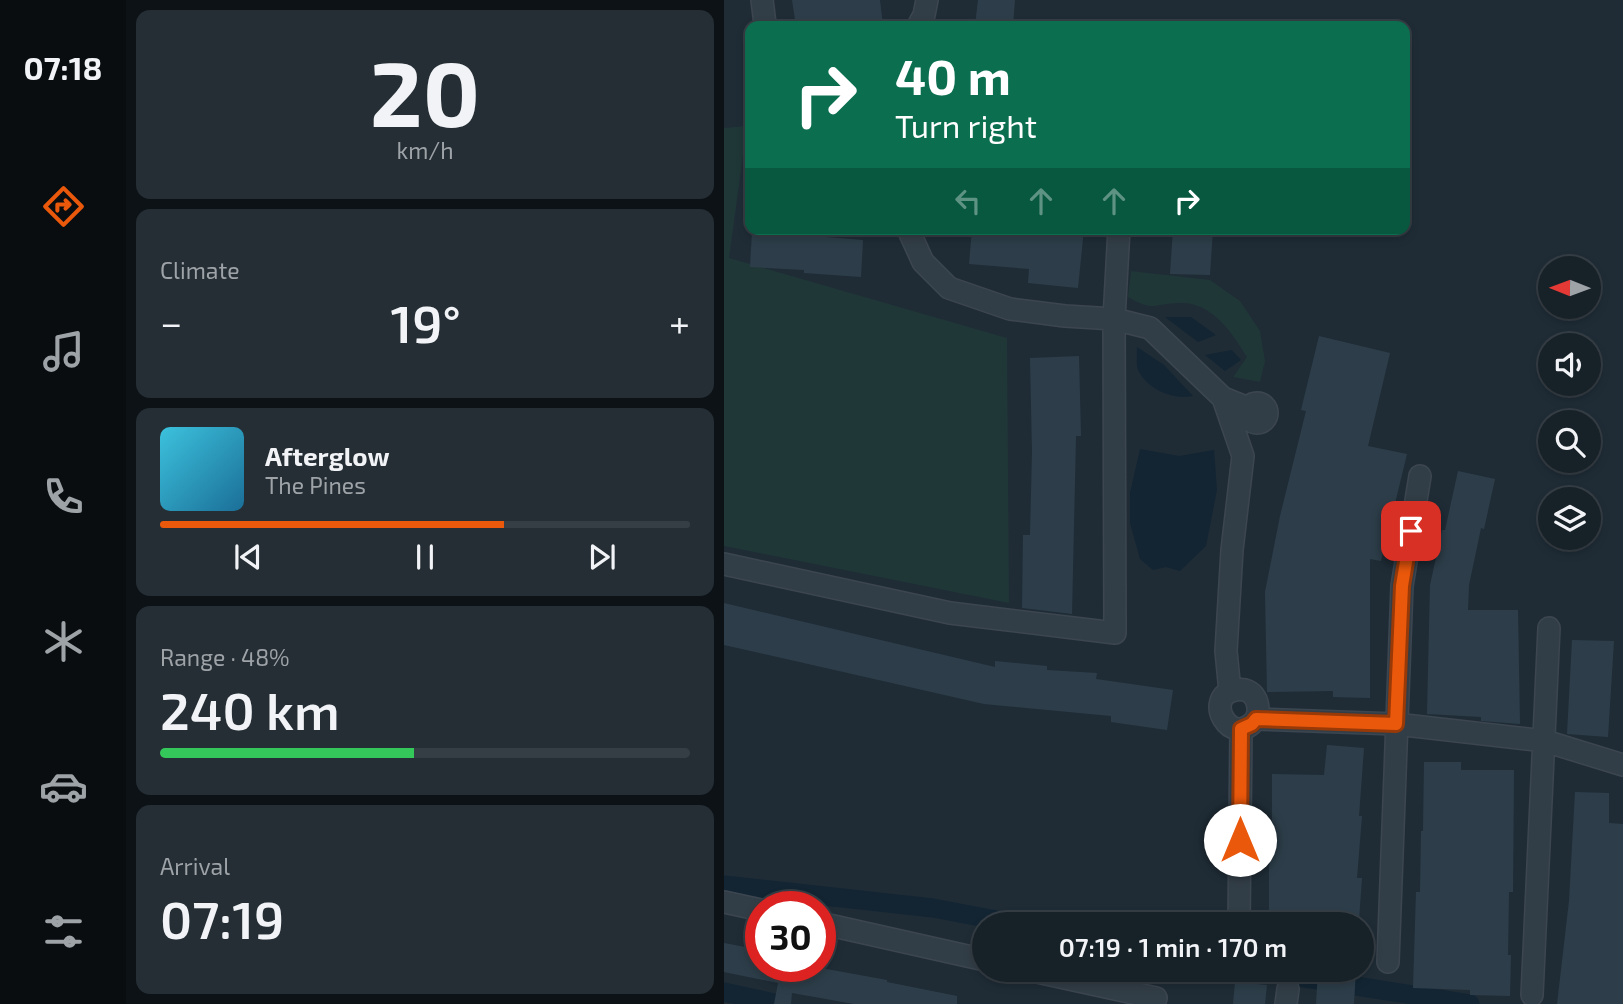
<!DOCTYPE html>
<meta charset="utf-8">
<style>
:root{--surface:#172128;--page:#242e34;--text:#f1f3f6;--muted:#9ea3a8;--line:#363e45;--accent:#ea580c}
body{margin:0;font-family:"Exo 2",sans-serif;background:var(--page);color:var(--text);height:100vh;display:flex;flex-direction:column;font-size:26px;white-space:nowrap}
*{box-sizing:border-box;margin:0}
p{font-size:23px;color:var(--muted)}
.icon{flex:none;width:38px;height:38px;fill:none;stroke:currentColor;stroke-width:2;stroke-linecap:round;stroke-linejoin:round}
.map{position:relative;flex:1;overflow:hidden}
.details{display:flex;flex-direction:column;gap:10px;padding:10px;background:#0d1216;width:598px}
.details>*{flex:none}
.hud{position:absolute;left:21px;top:21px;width:665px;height:214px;border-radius:14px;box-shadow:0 4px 10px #0003,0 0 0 2px var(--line);background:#0b6e4f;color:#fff;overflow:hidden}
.needle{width:46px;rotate:271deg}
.tools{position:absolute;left:814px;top:256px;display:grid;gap:14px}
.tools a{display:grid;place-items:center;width:63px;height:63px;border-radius:50%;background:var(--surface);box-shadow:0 4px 10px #0003,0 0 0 2px var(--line);font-size:35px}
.speed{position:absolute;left:21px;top:891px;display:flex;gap:14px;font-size:35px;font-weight:700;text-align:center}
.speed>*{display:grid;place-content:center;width:91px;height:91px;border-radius:50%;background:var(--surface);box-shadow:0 4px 10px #0003,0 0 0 2px var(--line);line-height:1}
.speed .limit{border:10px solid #d22;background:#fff;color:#111}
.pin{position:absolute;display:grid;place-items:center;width:60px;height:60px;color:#fff;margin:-30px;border-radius:14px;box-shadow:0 4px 10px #0006}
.me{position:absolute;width:77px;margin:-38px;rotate:0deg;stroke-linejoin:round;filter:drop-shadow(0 0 5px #0008)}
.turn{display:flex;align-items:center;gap:24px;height:147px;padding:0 35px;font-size:32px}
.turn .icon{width:91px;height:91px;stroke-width:2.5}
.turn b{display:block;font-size:49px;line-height:60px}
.lanes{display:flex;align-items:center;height:66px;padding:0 35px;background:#0003;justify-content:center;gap:35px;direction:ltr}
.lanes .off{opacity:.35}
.big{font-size:52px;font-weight:600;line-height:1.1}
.details .widget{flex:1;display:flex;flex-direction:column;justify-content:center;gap:10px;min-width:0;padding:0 24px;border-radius:14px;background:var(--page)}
.details .dial{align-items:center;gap:0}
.dial b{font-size:91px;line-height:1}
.song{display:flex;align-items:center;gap:21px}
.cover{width:84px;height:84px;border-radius:10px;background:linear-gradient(135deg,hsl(190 70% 55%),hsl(200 70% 35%))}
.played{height:7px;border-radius:4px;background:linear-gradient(90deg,var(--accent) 65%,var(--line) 65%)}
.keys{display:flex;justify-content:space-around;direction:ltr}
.heat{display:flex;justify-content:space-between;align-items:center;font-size:38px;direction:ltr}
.charge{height:10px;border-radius:5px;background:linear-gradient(90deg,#34c759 48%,var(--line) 0)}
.trip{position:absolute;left:248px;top:912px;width:402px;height:70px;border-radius:35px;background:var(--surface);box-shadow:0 4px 10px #0003,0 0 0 2px var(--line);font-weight:600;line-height:70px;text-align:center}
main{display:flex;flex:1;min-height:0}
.dock{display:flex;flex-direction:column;width:126px;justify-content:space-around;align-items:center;background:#090d10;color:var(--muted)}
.dock .icon{width:49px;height:49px}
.dock .current{color:var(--accent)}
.dock b{font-size:32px;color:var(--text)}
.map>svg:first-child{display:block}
.green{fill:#203737}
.water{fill:#132533}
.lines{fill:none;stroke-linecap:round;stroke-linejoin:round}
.canal{stroke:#132533;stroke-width:19}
.building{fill:#2d3e4a}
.minor-casing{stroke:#3c4650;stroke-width:24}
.minor{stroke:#323e47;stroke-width:21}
.route-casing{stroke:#983908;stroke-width:18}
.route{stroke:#ea580c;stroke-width:12}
</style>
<main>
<nav class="dock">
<b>07:18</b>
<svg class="icon current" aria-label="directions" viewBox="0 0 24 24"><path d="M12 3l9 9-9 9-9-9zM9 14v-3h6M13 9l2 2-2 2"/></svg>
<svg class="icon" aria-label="music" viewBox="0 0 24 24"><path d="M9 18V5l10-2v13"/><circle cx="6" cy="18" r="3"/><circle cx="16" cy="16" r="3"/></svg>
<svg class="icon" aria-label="phone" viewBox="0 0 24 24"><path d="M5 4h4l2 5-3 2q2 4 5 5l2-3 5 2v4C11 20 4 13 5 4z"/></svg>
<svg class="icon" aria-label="climate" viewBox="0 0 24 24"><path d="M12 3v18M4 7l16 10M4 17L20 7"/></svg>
<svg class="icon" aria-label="car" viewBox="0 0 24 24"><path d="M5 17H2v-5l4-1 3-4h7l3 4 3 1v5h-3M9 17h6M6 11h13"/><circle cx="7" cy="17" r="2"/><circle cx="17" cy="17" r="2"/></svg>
<svg class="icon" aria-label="filters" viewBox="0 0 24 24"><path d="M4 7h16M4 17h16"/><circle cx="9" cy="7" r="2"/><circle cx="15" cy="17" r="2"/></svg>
</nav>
<section class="details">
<div class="widget dial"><b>20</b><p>km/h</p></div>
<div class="widget"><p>Climate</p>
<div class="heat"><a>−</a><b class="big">19°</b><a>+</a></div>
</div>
<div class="widget">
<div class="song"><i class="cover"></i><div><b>Afterglow</b><p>The Pines</p></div></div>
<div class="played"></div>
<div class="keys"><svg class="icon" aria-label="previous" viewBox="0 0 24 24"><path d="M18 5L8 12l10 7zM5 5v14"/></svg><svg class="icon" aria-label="pause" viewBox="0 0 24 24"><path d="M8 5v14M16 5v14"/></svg><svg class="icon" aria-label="next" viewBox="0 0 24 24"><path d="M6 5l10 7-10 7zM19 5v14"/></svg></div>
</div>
<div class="widget"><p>Range · 48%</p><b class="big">240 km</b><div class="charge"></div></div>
<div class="widget"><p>Arrival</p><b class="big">07:19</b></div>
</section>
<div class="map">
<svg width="899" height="1004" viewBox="0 0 899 1004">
<rect width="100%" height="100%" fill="#1f2c36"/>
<path class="green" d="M23,126L5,258L283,338L285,603L0,546V128Z
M407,271L486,280L516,301L536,331L541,361L536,382L509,377L523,357C508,333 489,303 457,303C429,303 432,313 404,297Z"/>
<path class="water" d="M441,317H467L492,335L474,342Z
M413,347L440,365L469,396C449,400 424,390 414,370C412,365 413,354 413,347Z
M508,350L517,360L501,371L481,355Z
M416,449L455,456L490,450L493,490L482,546L456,571L442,567L429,570L416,559L406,523V493Z"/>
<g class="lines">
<path class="canal" d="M0,885L209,908L293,924
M530,970L746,1004
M0,992L55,1004"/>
</g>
<path class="building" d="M68,0H156L159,26H72Z
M254,0H291L289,26H251Z
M248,229H360L354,288L304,283L305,269L245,264Z
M449,229H489L486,275L446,274Z
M28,231L139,240L137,277L80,273V270L26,267Z
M595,336L666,353L644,446L683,454L657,561L646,559V698L609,697V691L543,692L541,592L556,516L582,411L577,410Z
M355,356L357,436H352L348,614L298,608L299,535H306L308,452L306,358Z
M734,471L771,479L760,529L757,528L745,585L744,610H794L796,724L757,721V717L703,714L706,585L718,530H721Z
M0,603L271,667V661L323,666V670L373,673L372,679L449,690L443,730L387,722V716L260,704L0,645Z
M848,640L890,641L884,737L843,734Z
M603,745L640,748L635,816H638L633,878H638L635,920L580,916L581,924H545V851H548V774L600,775Z
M700,762H737V770H790L789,892H785L784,955H787L786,996L746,995V990L689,988L692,892H696L697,831H699Z
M851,792L885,793V823L899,824V1004H833L845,901Z
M0,943L37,950V966H86L163,980V982L233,996V1004H130L68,993L67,1004H50L54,983L0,972Z
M594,970H632L630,1004H592Z
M511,982L543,985L541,1004H509Z"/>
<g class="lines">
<g class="minor-casing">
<path id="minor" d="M38,0L41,24
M194,26L200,15L203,0
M184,229L199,262L225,288L286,309L341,316L390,319L426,328L499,398L524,408
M499,398L519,456L508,550L502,651L506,692
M523 413a10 10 0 1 1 20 0a10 10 0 1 1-20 0Z
M0,564L226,613L391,633L390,319L395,229
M532,719C538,705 530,686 512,690C477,696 507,751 532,719L672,724L821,741L899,765
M0,902L37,910
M96,923L261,960
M515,924L517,729
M664,962L678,586L696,476
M304,970L432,998L430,1004
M808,995L825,628
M562,1004L564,989"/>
</g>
<use href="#minor" class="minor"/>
</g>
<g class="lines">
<g class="route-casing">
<path id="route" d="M516,840L517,729L528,724L532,719L672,724L678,586L687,531"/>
</g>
<use href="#route" class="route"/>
</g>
</svg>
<div class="tools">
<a><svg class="needle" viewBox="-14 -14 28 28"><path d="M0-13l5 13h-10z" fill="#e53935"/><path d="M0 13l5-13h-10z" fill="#9ea3a8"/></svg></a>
<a><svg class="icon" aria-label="sound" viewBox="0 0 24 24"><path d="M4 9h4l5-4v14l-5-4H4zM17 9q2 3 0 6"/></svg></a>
<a><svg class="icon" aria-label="search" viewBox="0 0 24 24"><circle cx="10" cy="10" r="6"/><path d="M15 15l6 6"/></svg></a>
<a><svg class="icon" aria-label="layers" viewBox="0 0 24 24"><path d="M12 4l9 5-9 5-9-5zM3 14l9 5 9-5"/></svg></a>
</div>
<div class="speed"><div class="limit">30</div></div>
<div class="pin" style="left:687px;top:531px;background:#d93025"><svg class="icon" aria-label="arrive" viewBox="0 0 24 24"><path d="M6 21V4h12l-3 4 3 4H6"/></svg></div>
<svg class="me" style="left:516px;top:840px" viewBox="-20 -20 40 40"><circle r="19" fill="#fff"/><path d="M0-13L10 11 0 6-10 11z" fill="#ea580c"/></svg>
<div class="trip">07:19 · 1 min · 170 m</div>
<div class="hud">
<div class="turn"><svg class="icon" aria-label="right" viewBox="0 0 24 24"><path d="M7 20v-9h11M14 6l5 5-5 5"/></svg><div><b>40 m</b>Turn right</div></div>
<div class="lanes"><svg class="icon off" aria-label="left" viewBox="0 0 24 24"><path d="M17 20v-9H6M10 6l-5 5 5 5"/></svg><svg class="icon off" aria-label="ahead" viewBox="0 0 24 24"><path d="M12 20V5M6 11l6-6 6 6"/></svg><svg class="icon off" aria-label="ahead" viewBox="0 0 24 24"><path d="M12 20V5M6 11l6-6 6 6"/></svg><svg class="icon" aria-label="right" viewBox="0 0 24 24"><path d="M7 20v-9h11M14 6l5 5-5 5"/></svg></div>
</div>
</div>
</main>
